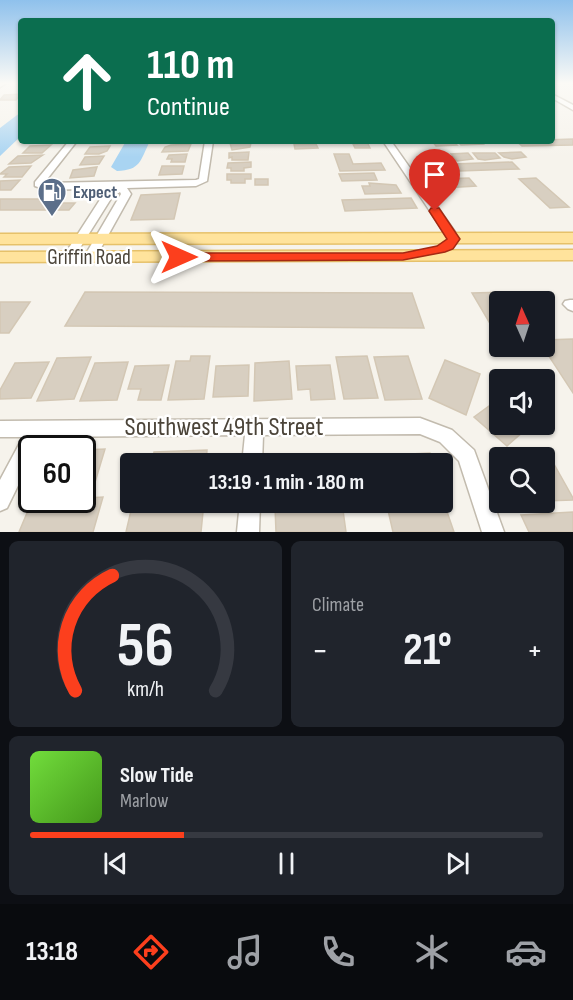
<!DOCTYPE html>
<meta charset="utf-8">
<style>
:root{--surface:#171b24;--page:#20242c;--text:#f1f3f6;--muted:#9ea1a6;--line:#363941;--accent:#fc3f1d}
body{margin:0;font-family:"Sofia Sans Condensed",sans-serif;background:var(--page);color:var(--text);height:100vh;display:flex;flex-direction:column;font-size:22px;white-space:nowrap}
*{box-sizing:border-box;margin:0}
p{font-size:20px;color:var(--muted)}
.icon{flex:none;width:33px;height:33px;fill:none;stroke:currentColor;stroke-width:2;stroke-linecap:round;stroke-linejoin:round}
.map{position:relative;height:532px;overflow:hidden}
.side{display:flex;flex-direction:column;gap:9px;padding:9px;background:#0d0f14;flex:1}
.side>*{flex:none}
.banner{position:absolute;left:18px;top:18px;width:537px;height:126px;border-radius:6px;box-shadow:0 2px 4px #0004;background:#0b6e4f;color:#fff;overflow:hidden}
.needle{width:39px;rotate:357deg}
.buttons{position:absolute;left:489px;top:291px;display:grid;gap:12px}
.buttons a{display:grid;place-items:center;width:66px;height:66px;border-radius:6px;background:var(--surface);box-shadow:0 2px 4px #0004;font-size:30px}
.speed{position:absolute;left:18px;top:435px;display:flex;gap:12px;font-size:30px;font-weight:700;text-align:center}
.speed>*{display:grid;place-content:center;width:78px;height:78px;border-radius:50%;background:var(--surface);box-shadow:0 2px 4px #0004;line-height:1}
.speed .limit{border:3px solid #111;border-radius:9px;background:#fff;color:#111}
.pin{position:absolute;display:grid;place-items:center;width:51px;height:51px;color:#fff;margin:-62px -26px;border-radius:50% 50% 50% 0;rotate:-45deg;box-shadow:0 0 6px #0007}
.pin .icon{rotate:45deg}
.me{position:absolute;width:66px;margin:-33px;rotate:90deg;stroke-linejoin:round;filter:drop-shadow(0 0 4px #0008)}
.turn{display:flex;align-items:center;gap:21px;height:126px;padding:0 30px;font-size:27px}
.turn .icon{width:78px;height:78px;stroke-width:2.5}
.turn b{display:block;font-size:42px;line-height:51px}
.big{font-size:45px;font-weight:700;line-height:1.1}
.side .card{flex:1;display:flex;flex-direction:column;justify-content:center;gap:9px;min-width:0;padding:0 21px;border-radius:9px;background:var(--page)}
.side .dial{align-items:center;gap:0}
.dial svg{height:156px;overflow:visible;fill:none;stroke:var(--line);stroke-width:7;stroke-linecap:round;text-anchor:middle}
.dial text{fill:var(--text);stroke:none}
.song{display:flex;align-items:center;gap:18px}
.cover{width:72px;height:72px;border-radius:9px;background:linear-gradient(135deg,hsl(100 70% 55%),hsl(100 70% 35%))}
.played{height:6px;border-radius:3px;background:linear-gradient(90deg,var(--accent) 30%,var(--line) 30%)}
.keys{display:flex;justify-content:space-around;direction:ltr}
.heat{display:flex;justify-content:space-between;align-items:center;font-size:33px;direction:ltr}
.side .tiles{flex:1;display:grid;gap:9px;grid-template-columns:1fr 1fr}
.card:last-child{grid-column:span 2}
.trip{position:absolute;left:120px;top:453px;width:333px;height:60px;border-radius:6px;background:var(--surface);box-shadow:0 2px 4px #0004;font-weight:700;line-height:60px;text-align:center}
.tab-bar{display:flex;height:96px;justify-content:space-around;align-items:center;background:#090b0e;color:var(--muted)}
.tab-bar .icon{width:42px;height:42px}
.tab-bar .current{color:var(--accent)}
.tab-bar b{font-size:27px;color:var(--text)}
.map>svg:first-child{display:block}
.water{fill:#a9d4f2}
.building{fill:#d8cfc1;stroke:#d3c7b4;stroke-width:1.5}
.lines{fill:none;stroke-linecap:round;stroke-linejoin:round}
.minor-casing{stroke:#c2bbae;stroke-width:3}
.primary-casing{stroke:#e6c16a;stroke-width:3}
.minor{fill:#fff;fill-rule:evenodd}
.primary{fill:#ffe39c;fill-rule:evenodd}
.route{fill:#fc3f1d;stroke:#a42913;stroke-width:1.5}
.labels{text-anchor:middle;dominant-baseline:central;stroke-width:5;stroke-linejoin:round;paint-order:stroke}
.far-service-label{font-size:18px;font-weight:bold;fill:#4e5e75;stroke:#fff;text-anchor:start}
.street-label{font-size:21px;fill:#4b4439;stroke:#fff}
.near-street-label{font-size:26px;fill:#4b4439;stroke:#fff}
</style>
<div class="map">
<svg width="573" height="532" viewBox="0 0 573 532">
<rect width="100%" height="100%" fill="#f6f3ec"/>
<path class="water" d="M21,112V136L0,156V128Z
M126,141H150C140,161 141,170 117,171L111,167Z"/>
<path class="building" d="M21,94L16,100H0L4,95Z
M573,139V145L522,146L516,141Z
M432,141H453L457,145L436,146Z
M457,141H479L483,144L461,145Z
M356,142H367L370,148H355L353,144H357Z
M230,143H251L250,147L232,150Z
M191,144L188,151L162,152L165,147L171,145Z
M294,144H316L318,148L295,149Z
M51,145L42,153H23L30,146Z
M110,146L107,151L99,154H85L90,147Z
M249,152L248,160H232V157L229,158V153Z
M521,152L526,157L512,159L504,157L499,153Z
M468,153L473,159L457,161L451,154Z
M473,153H495L500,158L485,160L478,159Z
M187,154L185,162H171L172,159H167L169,155Z
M334,154H349L353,164L381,163L385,170L340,171Z
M446,154L451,159L426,162L421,155Z
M43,155L31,163L9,164L18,156Z
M104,156L99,164L80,165L85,157Z
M251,162V167L244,168V171H231V168H227L228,163Z
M512,162L519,169L430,172L425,165Z
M31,166L22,177H4L7,174H0L9,167Z
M162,166H184L182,174L159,175Z
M97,167L94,176L70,178L73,170Z
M374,173L377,180L342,181L339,174Z
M227,174H251V179H245V183H231V180H227Z
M469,178L476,186L444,188L438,179Z
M536,178L569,207L550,208L519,179Z
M255,179H268V185H255Z
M20,180L11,190H0V181Z
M369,183L396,185L401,193L365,194L362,186H370Z
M180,193L174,219L131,220L141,195Z
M411,198L417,208L345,211L342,200Z
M0,199H54L50,203H75L69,210H0Z
M85,292L412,293L424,328L65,326Z
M508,292L515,302H500V332H495L472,293Z
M0,302H30L9,333H0Z
M573,339V393L545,350H533L531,346H544V340Z
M191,356H210L204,399L168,400L176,361H190Z
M367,356L378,398L344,399L336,357Z
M408,356L422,399L385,400L374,357Z
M91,357L74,399L37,401L57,358Z
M445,360L480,374L466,415L429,398Z
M289,361L292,399L254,401L255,363Z
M49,362L31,398L0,399V390L15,363Z
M128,362L117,400L80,401L95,363Z
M169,365L161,400H138L141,389H128L135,366Z
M249,365L248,396L213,397L216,366Z
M330,365L335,399L311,400L310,389L298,390L296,366Z
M500,398V424H532L507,446L474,417Z
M105,449L93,489H82V450Z
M207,450L206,464H152L154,452Z
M430,453L434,464H371L370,456Z
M338,454L339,464H274V457Z
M550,457L573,498V500L544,501V458Z
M103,497L93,532H19L32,501Z
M133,502H204L201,532H126Z
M342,503L346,532H276L275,507Z
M444,503L454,532H393L387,506Z
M573,512V532H529L521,515Z"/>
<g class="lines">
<g class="minor-casing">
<path id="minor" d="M0,83H6L0,87Z
M552,94L573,105V110L552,98Z
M69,141H77L44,183L196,180L199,179L205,141H213L207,181L196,186L127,188L131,194L96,257L94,259H86L84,257L121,194L120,192L112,197L73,259H65L63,257L103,195L113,188L46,190L35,186V182Z
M383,141H391L460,239L458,241H450Z
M570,300H573V311L568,309L563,304L565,301Z
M420,418L452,430L474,450L504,532H482L459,461L440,442L420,434L263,435L262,464H242L245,435L41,437L36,448H32V457L7,508L0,511V480L23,437H0V421Z
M240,502H260L259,532H237Z"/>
</g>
<g class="primary-casing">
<path id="primary" d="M573,233V243L0,244V234Z
M573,250V260L0,262V252Z"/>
</g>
<use href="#minor" class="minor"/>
<use href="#primary" class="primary"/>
</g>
<linearGradient id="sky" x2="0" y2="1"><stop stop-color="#8fc1ec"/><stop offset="0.53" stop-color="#fbfaf6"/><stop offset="1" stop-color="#fbfaf6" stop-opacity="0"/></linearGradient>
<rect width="573" height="157" fill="url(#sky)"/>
<path class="route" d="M431,208H439L460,239L453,249L445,252L403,260L179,261L172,257L179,253H403L437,246L447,239L429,211Z"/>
<defs>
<g id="fuel-pin" transform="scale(1.5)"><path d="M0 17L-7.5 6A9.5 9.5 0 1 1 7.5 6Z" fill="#5c6f8a" stroke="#fff"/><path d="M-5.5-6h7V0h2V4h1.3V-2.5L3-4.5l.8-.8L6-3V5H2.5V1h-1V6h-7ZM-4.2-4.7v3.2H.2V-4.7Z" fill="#fff"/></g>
</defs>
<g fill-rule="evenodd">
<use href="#fuel-pin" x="52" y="192"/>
</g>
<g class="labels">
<g class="far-service-label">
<text x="73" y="192">Expect</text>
</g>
<g class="street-label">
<text x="89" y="257">Griffin Road</text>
</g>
<g class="near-street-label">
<text x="224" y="427">Southwest 49th Street</text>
</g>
</g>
</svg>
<div class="buttons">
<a><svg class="needle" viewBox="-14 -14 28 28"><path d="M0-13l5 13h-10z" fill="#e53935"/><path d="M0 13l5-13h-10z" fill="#9ea1a6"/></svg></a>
<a><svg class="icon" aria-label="sound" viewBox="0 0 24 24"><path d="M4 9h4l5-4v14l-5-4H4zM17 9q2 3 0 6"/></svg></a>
<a><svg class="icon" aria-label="search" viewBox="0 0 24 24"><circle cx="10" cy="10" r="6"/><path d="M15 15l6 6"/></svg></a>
</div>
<div class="speed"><div class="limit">60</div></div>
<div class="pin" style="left:435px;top:211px;background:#d93025"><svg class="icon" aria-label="arrive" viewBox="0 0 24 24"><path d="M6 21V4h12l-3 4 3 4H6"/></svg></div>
<svg class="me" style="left:179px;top:257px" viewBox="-20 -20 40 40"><path d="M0-17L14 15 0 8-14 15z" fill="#fc3f1d" stroke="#fff" stroke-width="4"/></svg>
<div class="trip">13:19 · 1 min · 180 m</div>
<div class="banner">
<div class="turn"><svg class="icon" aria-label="ahead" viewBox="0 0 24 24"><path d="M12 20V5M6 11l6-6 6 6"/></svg><div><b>110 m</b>Continue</div></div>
</div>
</div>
<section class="side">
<div class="tiles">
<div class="card dial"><svg viewBox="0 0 100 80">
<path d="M14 69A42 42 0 1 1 86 69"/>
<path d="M14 69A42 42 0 0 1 33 10" stroke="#fc3f1d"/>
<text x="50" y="56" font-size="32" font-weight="700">56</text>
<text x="50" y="72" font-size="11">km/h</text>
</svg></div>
<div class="card"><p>Climate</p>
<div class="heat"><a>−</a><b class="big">21°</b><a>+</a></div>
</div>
<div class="card">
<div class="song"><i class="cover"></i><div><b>Slow Tide</b><p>Marlow</p></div></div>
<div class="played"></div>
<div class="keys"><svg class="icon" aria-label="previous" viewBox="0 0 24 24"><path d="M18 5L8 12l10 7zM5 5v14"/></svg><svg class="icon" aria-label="pause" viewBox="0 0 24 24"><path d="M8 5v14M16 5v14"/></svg><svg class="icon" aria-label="next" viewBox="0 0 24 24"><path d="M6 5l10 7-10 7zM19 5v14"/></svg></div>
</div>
</div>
</section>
<nav class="tab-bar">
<b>13:18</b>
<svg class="icon current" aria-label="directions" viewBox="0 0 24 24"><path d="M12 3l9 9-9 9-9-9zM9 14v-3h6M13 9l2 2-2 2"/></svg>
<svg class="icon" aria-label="music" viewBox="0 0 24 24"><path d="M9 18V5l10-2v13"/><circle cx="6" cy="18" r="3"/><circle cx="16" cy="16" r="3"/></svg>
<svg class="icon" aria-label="phone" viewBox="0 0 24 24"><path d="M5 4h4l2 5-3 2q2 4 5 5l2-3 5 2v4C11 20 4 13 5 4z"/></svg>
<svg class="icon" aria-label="climate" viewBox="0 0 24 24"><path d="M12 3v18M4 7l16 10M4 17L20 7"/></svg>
<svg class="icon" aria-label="car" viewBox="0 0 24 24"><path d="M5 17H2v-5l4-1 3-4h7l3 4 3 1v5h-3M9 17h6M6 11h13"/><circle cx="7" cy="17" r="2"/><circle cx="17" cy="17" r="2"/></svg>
</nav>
